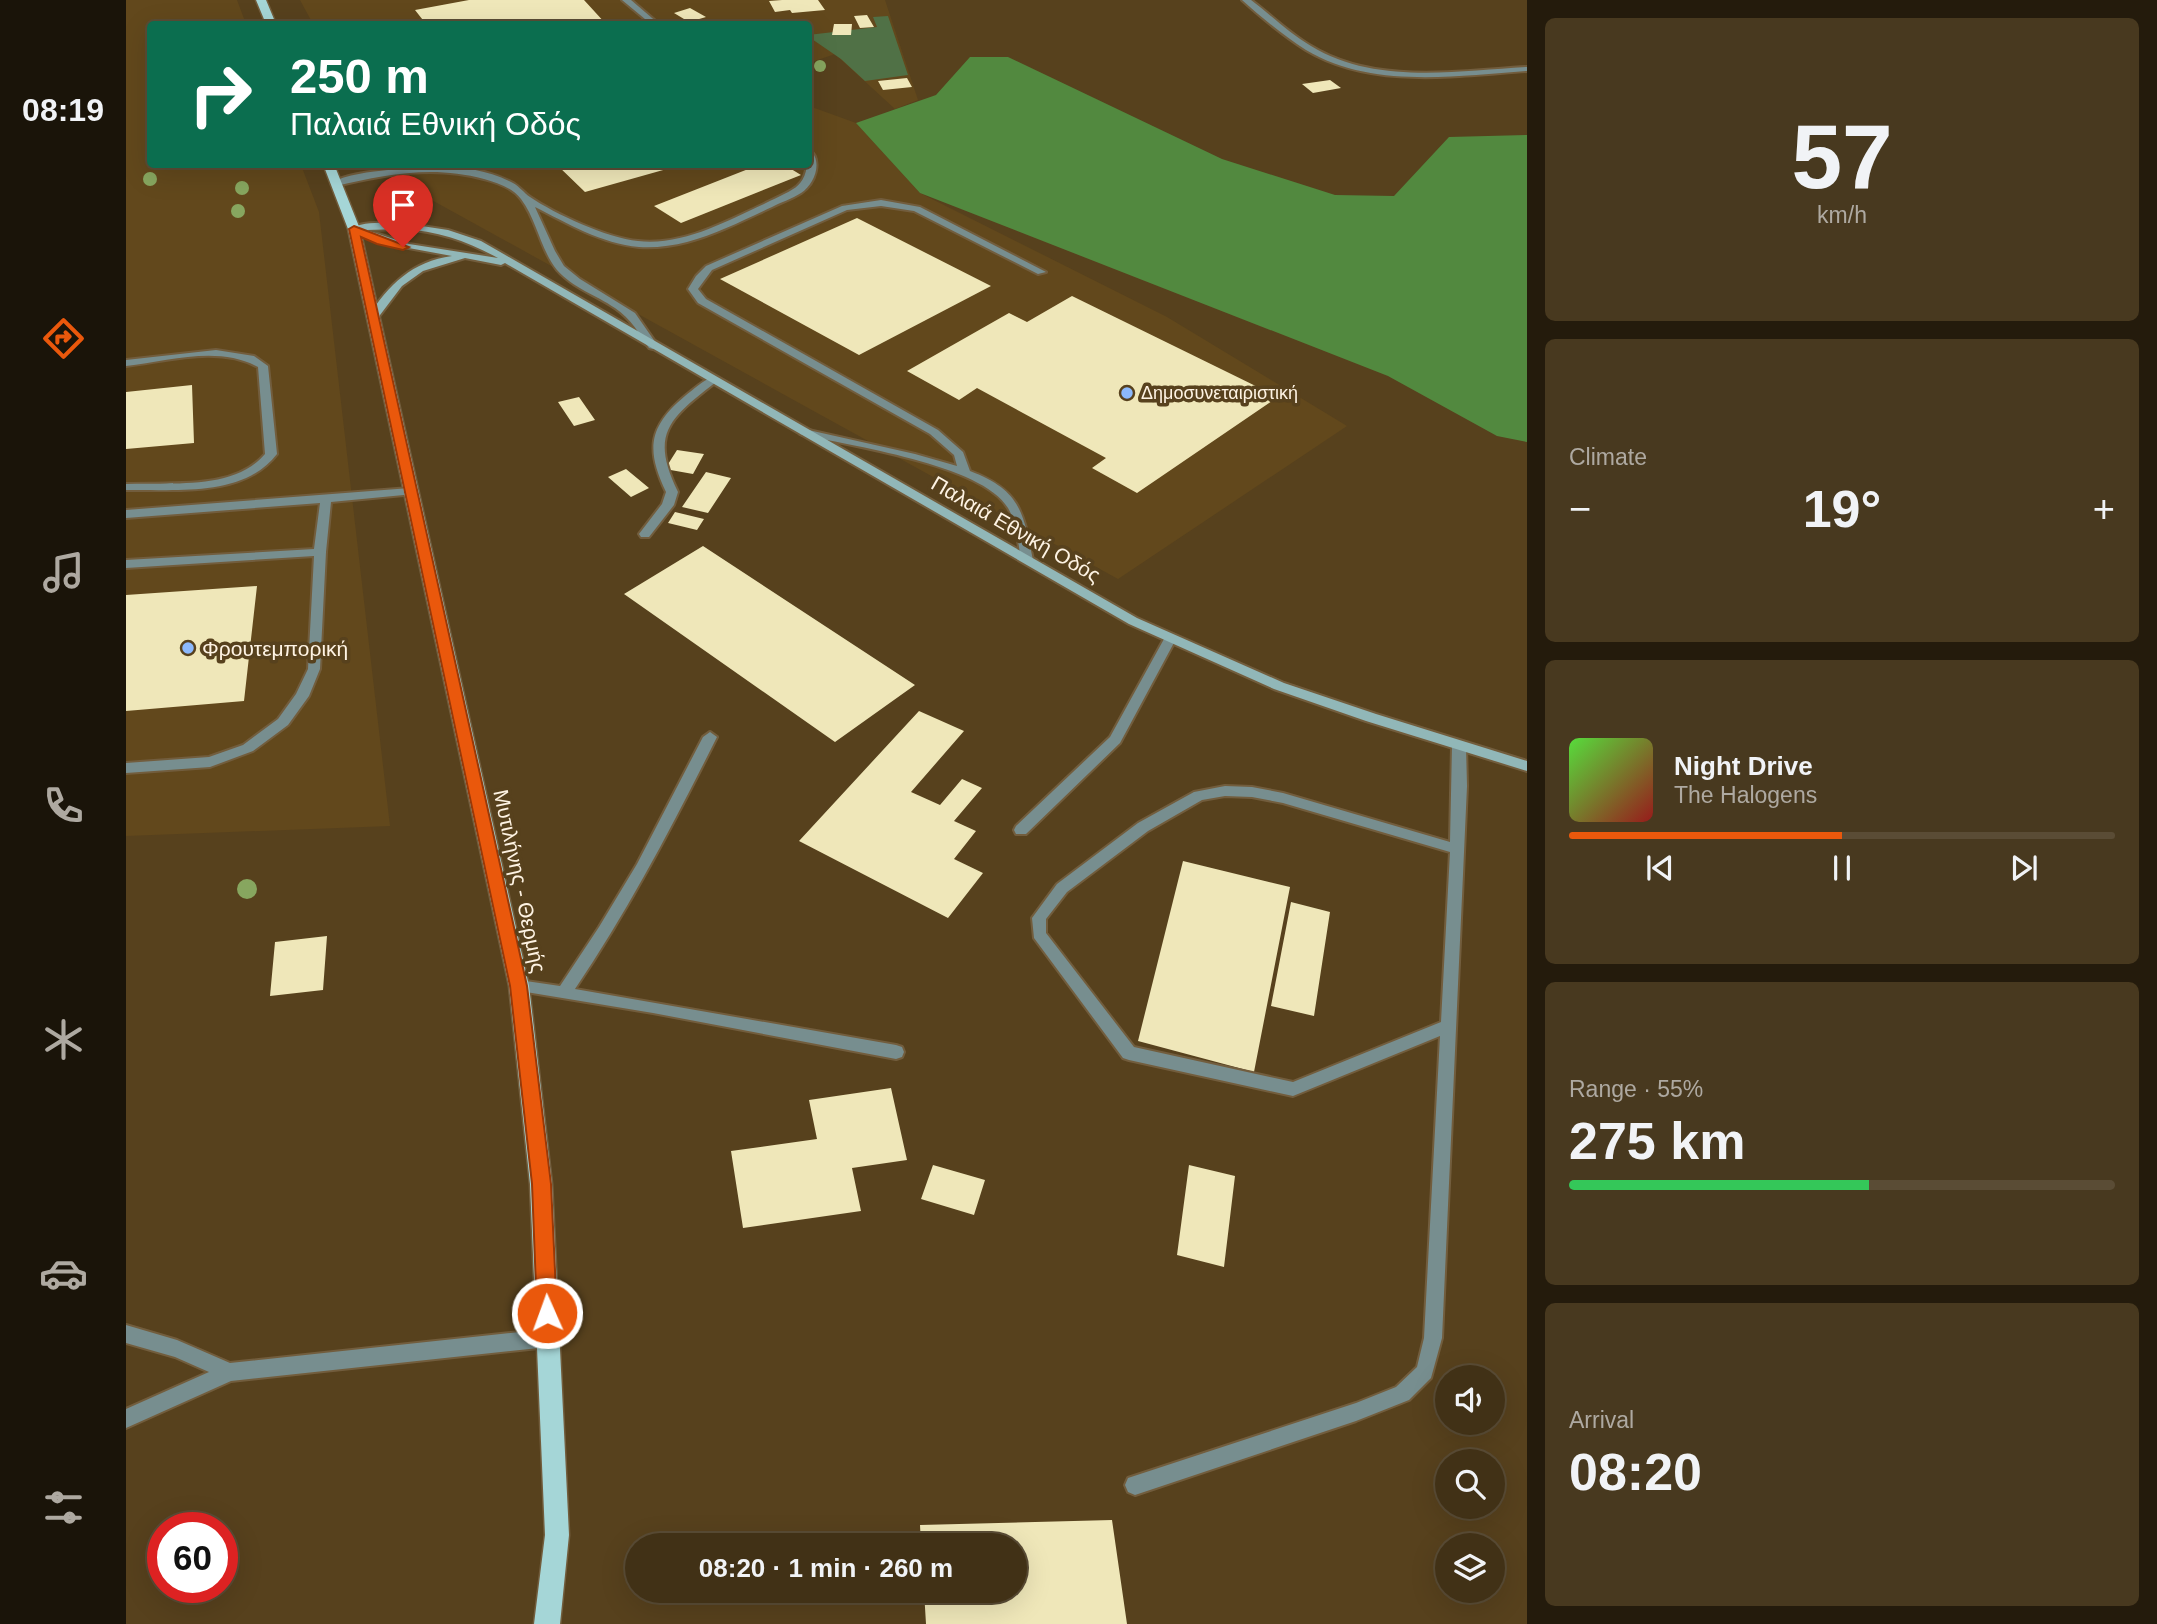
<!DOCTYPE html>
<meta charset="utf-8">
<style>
:root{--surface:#413116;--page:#48391f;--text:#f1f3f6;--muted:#aea9a1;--line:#5a4c35;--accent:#ea580c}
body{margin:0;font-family:Arial,sans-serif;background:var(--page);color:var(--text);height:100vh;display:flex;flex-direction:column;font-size:26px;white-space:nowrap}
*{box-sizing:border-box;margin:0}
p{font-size:23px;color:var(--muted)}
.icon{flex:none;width:38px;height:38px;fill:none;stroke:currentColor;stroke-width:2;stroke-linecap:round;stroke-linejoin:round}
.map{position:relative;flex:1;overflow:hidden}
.sheet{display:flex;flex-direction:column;gap:18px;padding:18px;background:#241b0c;width:630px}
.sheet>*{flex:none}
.top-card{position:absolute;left:21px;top:21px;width:665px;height:147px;border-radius:7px;box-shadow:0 7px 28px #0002,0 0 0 2px var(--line);background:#0b6e4f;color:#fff;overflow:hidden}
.fabs{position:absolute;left:1309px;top:1365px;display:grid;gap:14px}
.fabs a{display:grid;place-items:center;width:70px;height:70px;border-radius:50%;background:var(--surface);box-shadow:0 7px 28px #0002,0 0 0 2px var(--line);font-size:35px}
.speed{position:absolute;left:21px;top:1512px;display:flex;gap:14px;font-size:35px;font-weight:700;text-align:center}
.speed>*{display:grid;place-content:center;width:91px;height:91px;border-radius:50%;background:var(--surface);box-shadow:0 7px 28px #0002,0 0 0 2px var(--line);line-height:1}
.speed .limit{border:10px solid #d22;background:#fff;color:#111}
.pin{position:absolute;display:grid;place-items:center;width:60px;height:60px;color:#fff;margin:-72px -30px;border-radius:50% 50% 50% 0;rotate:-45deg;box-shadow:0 0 7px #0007}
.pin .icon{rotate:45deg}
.me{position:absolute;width:77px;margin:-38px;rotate:358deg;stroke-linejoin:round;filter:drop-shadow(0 0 5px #0008)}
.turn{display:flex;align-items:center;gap:24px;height:147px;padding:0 28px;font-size:32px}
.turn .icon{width:91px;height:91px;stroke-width:2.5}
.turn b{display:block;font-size:49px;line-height:60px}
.big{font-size:52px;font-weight:700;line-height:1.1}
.sheet .widget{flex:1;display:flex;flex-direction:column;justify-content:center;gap:10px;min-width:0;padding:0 24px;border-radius:10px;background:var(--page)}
.sheet .dial{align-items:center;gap:0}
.dial b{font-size:91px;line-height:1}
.song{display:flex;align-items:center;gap:21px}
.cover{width:84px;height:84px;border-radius:10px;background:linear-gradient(135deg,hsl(110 70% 55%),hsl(0 70% 35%))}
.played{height:7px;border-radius:4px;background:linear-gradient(90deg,var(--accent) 50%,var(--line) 50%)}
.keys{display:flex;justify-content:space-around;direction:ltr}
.heat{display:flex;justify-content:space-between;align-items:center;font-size:38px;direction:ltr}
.charge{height:10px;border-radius:5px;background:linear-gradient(90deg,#34c759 55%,var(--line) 0)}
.trip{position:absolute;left:499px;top:1533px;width:402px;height:70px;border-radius:35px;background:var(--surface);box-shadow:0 7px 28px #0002,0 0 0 2px var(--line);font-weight:700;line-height:70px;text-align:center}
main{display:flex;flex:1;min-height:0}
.menu{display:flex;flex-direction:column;width:126px;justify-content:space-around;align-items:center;background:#1a1409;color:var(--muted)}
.menu .icon{width:49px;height:49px}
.menu .selected{color:var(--accent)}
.menu b{font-size:32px;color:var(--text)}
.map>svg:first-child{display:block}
.built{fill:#62481c}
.green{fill:#507146}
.forest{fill:#52893f}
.building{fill:#efe7b9}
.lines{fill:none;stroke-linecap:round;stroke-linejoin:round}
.lane-casing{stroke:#725d3d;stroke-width:4}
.street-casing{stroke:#725d3d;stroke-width:4}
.secondary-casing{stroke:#725d3d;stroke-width:4}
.primary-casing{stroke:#725d3d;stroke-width:3}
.lane{fill:#778e8f;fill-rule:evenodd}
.street{fill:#778e8f;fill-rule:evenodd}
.secondary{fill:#91b7b8;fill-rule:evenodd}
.primary{fill:#a5d6d7;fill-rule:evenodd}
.tree{fill:#87a65f}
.route{fill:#ea580c;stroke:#983908;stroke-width:2}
.poi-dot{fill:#8cb9fc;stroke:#57411d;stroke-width:2.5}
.labels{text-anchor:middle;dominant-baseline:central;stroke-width:7;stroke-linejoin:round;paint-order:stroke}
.far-poi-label{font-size:18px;fill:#fef3e3;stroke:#57411d;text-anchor:start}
.street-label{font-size:21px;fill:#fef3e3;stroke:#57411d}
.poi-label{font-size:21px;fill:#fef3e3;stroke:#57411d;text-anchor:start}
</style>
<main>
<nav class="menu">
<b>08:19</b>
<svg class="icon selected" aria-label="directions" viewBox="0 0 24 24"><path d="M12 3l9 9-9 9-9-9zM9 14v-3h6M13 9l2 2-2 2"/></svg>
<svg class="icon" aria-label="music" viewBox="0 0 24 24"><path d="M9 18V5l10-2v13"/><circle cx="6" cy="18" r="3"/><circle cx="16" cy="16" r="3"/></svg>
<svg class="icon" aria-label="phone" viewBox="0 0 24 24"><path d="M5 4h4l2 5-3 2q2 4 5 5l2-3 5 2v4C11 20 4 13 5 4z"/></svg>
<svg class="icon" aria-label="climate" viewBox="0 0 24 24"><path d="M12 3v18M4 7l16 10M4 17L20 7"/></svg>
<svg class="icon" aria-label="car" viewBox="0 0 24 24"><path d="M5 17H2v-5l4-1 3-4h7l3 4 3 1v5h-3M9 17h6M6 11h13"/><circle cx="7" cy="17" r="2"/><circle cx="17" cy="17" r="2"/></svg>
<svg class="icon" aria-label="filters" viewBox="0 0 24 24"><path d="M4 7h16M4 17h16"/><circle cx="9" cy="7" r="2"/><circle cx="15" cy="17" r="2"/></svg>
</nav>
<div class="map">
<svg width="1401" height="1624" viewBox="0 0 1401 1624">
<rect width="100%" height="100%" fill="#57411d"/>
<path class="built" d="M0,0H111L120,24H24V164L175,165L193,212L264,826L0,836Z
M174,0H759L792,100L769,109L709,54L683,63L682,24H187Z
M683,106L730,123L794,193L1041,317L1221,426L992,579L284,188L269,165L682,164Z"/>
<path class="green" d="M762,16L782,75L739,81L715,59L683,37L682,35L751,27L747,17Z"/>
<path class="forest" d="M844,57H882L1096,159L1209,195L1268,196L1323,137L1401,135V442L1371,436L1262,376L794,193L730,123L810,95Z"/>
<path class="building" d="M343,0H458L480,24H300L289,10Z
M656,0H692L699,10L666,13L664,10L649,12L643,1Z
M564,8L580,17L563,22L548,13Z
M741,15L748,27L734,28L728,16Z
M708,24H726L725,35H706Z
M781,78L786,87L757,90L752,81Z
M1204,80L1215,88L1187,93L1176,84Z
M430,164H555V165L459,192Z
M635,164H657L675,175L555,223L528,206Z
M731,218L865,286L733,355L594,279Z
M946,296L1152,397L1011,493L966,468L980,458L851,388L833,400L781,371L883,313L901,322Z
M66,385L68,443L0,449V392Z
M453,397L469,420L448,426L432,402Z
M551,450L578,454L567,474L539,469Z
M500,469L523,488L505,497L482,477Z
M580,472L605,478L582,513L556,507Z
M549,512L578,519L571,530L542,523Z
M577,546L789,685L709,742L498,594Z
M131,586L118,701L0,711V595Z
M793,711L838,731L785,792L814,805L836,779L856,788L828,821L850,831L828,859L857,873L822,918L673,841Z
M1057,861L1164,887L1128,1072L1012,1041Z
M1165,902L1204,912L1188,1016L1145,1006Z
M201,936L197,990L144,996L149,942Z
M765,1088L781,1160L726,1168L735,1211L617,1228L605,1151L691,1139L683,1100Z
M807,1165L859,1180L848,1215L795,1199Z
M1063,1165L1109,1176L1098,1267L1051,1255Z
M986,1520L1001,1624H800L798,1591H889V1545H795L794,1525Z"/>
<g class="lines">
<g class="lane-casing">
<path id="lane" d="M496,0H505L533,24H525Z
M682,148C698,160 689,184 675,193C666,199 655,202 646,207C618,220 591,234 561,242C546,246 529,248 513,247C476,244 441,223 409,207L429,251L438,266L454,279L509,313L532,346L527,349L523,348C513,333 505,319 489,308C470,295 447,288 431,270C414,249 411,220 395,199C386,187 371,183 358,179C308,165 260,174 210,186L205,183C220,174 245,172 262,170C302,163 351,164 387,183C394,187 398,193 404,197C429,214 481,238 512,241C556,246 599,222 638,204C671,187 682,189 682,148Z
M755,200L794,207L920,272L912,274L788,211L755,206L721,210L586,270L572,289L580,299L812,430L837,452L844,471C894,490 897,511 907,560L905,563L901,564L895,560C892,543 891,523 882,508C856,464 723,446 674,434V430L678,429L789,454L831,466L828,455L804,434L572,303L562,289L570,276L580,266L716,206Z
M90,350L128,356L142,366L151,454C117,498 49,489 0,490V484C44,482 108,491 139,454L132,367C93,345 42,361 0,366V360Z
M586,377L591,380L590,382C544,418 523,433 552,492L548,505L523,537H515L513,534L536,504L540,492C520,450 522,427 559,396C568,389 576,381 586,377Z
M284,488L288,490V494L205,502L200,552L194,669L183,696L162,725L127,751L84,767L0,773V763L83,757L117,745L152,719L170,694L182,669L188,556L0,568V560L188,549L194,503L0,518V510Z
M1044,635L1050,639L994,743L900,834H890L888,830L890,826L984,737L1038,639Z
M584,732L591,737C548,823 503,909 449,989L770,1045L776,1047L778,1052L776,1057L770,1059L527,1013L388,990L385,986L388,982L393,980L434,986L473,927L511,864L577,737Z
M1333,741L1340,746L1341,786L1316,1338L1305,1378L1283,1400L1230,1421L1009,1495L1002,1492L999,1485L1002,1478L1230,1403L1270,1387L1291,1367L1298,1338L1314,1036L1167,1096L1003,1060L997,1058L908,938L906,918L931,884L1012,823L1068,792L1099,786L1126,787L1157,793L1324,842L1326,746ZM1099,796L1126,797L1157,803L1324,852L1315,1022L1167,1082L1008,1047L920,933V919L941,892L1022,831L1076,800Z
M0,1325L51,1340L104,1363L422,1329L428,1332L431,1338L428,1344L422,1347L105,1381L0,1428V1409L83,1372L49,1357L0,1343Z"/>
</g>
<g class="street-casing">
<path id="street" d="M1116,0H1125C1145,15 1163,33 1185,46C1248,85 1331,71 1401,67V71C1329,76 1245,89 1180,50C1158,36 1135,17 1116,0Z"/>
</g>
<g class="secondary-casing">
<path id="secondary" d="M276,223L322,230L355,241L1011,618L1158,683L1250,714L1401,761V771L1240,721L1148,689L1003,624L379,263L375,265L339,258L297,271L276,286L251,319H243L242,317C262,285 287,261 326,256L261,244L223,229C237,221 260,223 276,223ZM276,229C312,231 341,241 372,258L283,244L240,230Z"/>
</g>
<g class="primary-casing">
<path id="primary" d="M130,0H140L150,24H140Z
M197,164H208L234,229L403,986L426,1184L443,1535L434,1624H408L419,1535L404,1184L383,986L222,229Z"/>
</g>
<use href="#lane" class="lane"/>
<use href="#street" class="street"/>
<use href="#secondary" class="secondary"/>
<use href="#primary" class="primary"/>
</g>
<g class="tree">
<circle cx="694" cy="66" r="6"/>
<circle cx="24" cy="179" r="7"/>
<circle cx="116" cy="188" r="7"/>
<circle cx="112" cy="211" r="7"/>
<circle cx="121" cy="889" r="10"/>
</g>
<path class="route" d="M228,226L283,247L277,250L251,244L235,237L401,986L425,1184L431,1313L428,1320L421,1322L414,1320L411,1313L406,1184L384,986L223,229Z"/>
<g class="poi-dot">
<circle cx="1001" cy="393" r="7"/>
<circle cx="62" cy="648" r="7"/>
</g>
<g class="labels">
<g class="far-poi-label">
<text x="1015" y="393">Δημοσυνεταιριστική</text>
</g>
<g class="street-label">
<text transform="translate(890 529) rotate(30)">Παλαιά Εθνική Οδός</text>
<text transform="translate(394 881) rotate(78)">Μυτιλήνης - Θερμής</text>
</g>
<g class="poi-label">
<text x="76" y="648">Φρουτεμπορική</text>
</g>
</g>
</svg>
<div class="fabs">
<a><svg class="icon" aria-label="sound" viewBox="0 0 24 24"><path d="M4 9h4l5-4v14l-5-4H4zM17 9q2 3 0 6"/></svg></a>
<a><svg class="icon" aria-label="search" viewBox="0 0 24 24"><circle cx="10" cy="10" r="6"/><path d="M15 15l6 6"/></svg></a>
<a><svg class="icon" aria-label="layers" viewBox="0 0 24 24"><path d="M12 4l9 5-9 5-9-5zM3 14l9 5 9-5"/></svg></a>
</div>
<div class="speed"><div class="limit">60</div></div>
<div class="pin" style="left:277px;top:247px;background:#d93025"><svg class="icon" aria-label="arrive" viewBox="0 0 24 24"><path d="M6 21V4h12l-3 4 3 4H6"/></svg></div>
<svg class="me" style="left:421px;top:1313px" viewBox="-20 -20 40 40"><circle r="17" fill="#ea580c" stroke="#fff" stroke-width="3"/><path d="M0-11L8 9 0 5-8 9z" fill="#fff"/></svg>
<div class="trip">08:20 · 1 min · 260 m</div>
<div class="top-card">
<div class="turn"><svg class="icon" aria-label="right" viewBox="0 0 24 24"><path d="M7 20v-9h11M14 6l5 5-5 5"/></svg><div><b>250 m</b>Παλαιά Εθνική Οδός</div></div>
</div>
</div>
<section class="sheet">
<div class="widget dial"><b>57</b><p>km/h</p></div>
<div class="widget"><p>Climate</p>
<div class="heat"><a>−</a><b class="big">19°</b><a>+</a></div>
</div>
<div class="widget">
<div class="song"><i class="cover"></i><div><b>Night Drive</b><p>The Halogens</p></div></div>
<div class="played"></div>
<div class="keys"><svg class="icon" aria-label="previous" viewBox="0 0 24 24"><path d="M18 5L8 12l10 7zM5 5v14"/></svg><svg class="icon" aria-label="pause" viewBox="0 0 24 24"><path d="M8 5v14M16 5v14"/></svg><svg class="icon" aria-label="next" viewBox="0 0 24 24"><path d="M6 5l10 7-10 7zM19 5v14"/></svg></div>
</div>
<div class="widget"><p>Range · 55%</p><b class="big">275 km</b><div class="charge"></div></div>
<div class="widget"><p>Arrival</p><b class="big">08:20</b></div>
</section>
</main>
